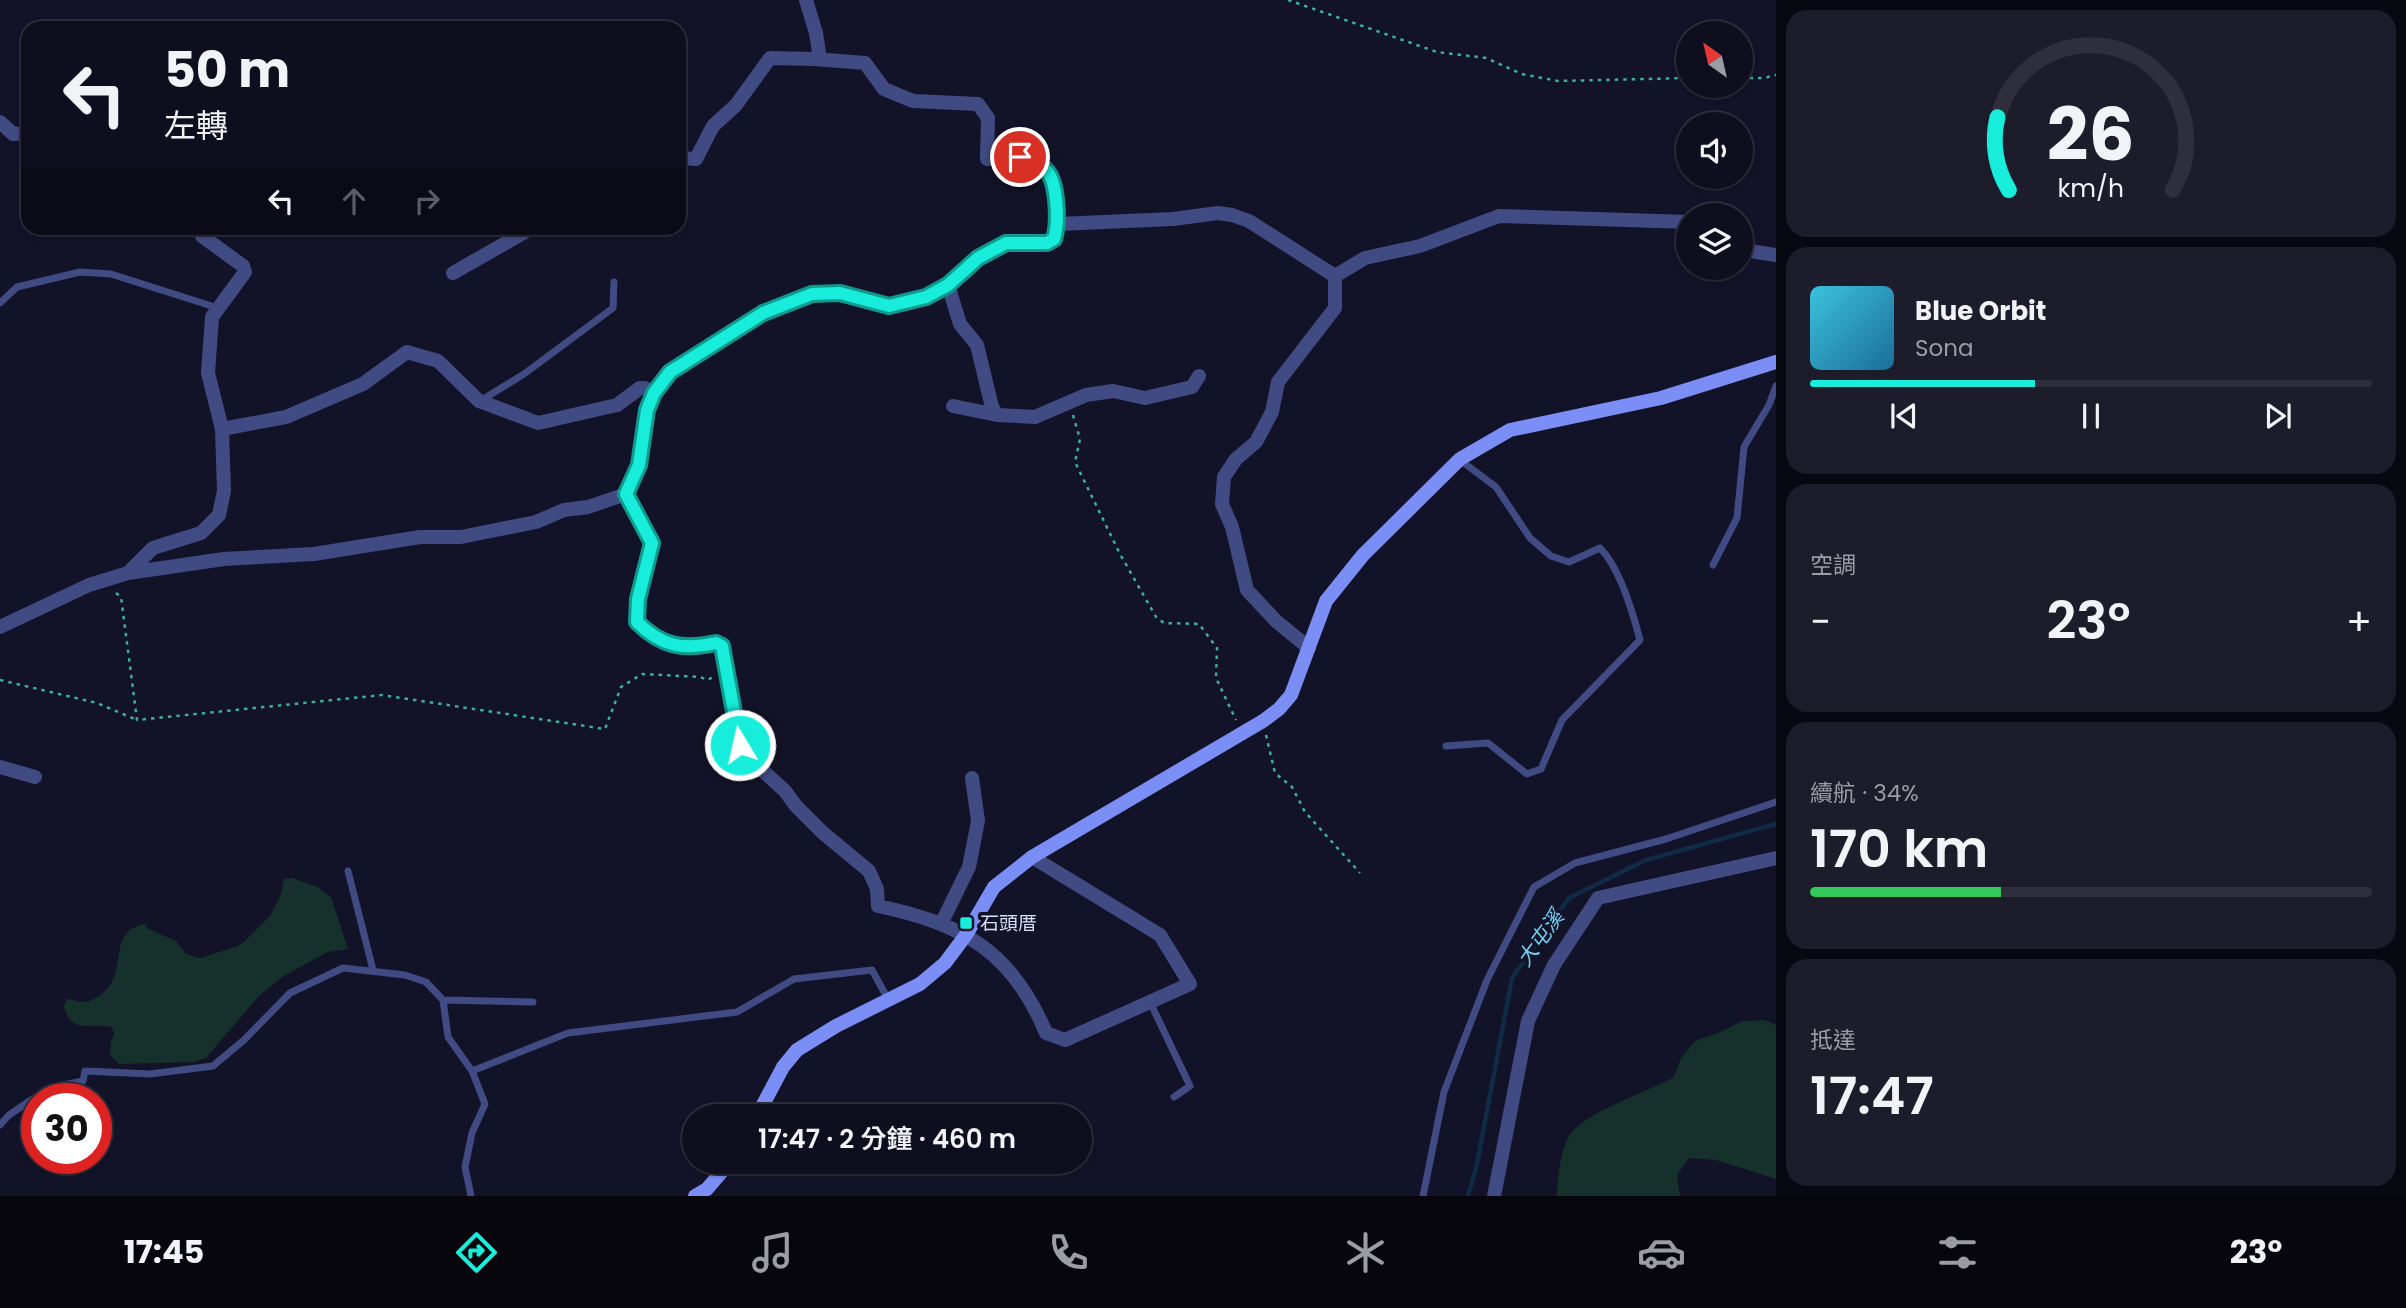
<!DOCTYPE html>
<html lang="zh-TW">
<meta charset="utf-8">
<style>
:root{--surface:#0e0e1e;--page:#1c1c2b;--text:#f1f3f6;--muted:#9b9ca4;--line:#2e2e3c;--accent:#17edda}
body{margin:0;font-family:Poppins,"Noto Sans TC",sans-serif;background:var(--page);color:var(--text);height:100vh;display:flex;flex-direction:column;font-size:26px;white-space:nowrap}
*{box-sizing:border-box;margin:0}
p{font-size:23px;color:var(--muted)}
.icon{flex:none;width:38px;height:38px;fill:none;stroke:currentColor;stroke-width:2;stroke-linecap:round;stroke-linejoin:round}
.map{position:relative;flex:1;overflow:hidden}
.details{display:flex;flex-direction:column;gap:10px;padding:10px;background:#080810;width:630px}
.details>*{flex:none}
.banner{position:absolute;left:21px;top:21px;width:665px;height:214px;border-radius:21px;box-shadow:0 2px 5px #0004,0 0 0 2px var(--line);background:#0e0e1e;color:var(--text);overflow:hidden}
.needle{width:46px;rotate:326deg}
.tools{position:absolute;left:1676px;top:21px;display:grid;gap:14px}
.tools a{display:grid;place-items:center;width:77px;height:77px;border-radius:50%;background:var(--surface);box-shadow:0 2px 5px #0004,0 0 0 2px var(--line);font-size:35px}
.speed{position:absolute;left:21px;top:1083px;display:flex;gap:14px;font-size:35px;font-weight:700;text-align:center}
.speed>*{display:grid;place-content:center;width:91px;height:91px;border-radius:50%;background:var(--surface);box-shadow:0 2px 5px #0004,0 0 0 2px var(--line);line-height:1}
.speed .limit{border:10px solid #d22;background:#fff;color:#111}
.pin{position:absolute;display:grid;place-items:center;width:60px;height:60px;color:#fff;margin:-30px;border:4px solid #fff;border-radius:50%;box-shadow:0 2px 7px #0007}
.me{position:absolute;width:77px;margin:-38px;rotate:351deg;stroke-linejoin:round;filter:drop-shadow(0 0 5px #0008)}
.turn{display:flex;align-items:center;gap:24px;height:147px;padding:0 28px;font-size:32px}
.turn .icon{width:91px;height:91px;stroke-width:2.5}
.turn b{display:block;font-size:49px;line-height:60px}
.lanes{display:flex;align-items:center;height:66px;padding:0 28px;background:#0003;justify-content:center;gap:35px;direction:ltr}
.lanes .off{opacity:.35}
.big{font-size:52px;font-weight:600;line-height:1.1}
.details .tile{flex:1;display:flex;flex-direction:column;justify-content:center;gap:10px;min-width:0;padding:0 24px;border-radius:21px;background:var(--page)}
.details .dial{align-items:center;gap:0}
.dial svg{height:182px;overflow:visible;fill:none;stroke:var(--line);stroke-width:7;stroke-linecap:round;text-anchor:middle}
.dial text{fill:var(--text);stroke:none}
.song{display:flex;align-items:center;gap:21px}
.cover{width:84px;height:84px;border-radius:10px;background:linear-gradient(135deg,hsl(190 70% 55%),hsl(200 70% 35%))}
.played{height:7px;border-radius:4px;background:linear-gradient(90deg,var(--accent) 40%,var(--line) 40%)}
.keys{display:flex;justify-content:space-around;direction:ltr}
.heat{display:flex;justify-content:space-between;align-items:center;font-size:38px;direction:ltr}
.charge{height:10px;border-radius:5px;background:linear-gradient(90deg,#34c759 34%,var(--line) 0)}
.trip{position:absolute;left:682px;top:1104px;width:410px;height:70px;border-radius:35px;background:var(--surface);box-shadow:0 2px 5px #0004,0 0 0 2px var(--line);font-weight:600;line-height:70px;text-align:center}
.tabs{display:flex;height:112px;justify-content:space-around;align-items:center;background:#06060c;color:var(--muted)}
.tabs .icon{width:49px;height:49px}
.tabs .on{color:var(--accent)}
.tabs b{font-size:32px;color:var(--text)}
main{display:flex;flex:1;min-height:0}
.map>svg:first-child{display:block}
.green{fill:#16312b}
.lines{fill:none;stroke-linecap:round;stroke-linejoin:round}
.stream{stroke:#0f2c44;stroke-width:4.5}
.path{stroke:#3ab294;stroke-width:2.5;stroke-dasharray:3.5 5;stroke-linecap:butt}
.lane{stroke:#414b83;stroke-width:7}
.street{stroke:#414b83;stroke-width:14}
.secondary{stroke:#7a8ef5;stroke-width:14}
.route-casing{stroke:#0f9a8e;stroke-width:18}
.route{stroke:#17edda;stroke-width:12}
.poi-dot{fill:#17edda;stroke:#121328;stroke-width:2.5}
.labels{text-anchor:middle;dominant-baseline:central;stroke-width:7;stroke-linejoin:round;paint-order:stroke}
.poi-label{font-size:19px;fill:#dcdefc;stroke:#121328;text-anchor:start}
.water-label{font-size:21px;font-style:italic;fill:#72d0f4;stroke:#121328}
</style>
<main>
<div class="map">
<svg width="1776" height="1196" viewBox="0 0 1776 1196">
<rect width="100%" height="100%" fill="#121328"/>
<path class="green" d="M292,878L318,887L331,897L348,949L328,952L282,977L258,997L206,1058L194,1062L119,1064L110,1055L111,1041L114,1035L112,1027C90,1023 71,1035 64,1006L67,999C73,999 77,1002 83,1002C89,1003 98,997 103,993C130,970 105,932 145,924L148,929L176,941L186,954L200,958L238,946L245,941L270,916L281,894L284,879Z
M1764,1020L1776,1025V1179L1716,1160L1689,1158L1677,1175L1680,1196H1557C1558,1179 1560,1146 1572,1132C1592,1109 1646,1093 1674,1077L1681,1058L1695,1041L1721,1032L1742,1021Z"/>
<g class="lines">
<path class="stream" d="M1468,1196L1477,1164L1512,978L1569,898L1646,860L1776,824"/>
<path class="path" d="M1288,0L1437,52L1486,58L1522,74L1558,81L1689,78
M1741,78H1764L1776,75
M1073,415L1080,439L1075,462L1120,554L1156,617L1164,623L1199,624L1217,648L1216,678L1236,720
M116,593L121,597L137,720L382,695L605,729L621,687L642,674L700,677L708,680L714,676
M0,680L97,703L137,720
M1266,735L1275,773L1292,787L1305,812L1360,873"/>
<path class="lane" d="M0,303L17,287L80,272L111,274L218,308
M480,401L524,374L613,308L614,282
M1713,565L1737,518L1744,447L1769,405L1776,386
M1446,746L1488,743L1527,774L1541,769L1562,720L1640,640C1633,613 1620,568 1600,548L1569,562L1551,556L1530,538L1496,487L1460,460
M348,871L373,970
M443,1000L533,1002
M1150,1002L1190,1086L1174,1097
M472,1071L568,1033L737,1012L794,979L872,970L889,1001
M0,1125L9,1115L49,1088L83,1081L85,1071L150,1074L213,1066L244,1040L290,993L343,968L405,975L426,982L443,1000L448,1037L472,1071L485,1104L472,1133L465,1167L471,1196
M1423,1196L1444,1092L1487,980L1534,887L1575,863L1666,839L1776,802"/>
<path class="street" d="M806,0L816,33L820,59
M0,122L13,134L28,133
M679,158L696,159L713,126L736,105L770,58L814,59L865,63L884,89L913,101L978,104L988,118L987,159C1007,158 1038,154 1050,174C1056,184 1057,212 1058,224
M1741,242L1750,251L1776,255
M453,273L532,228
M948,285L960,324L977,345L992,407L997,415L1035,417L1086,395L1113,391L1145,398L1192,387L1199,376
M953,406L997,415
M222,429L286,417L363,384L407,352L438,361L479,401L538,423L617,405L640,388H645L654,393
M626,494L652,543L638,599L637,622C652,638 671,649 694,648C704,648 712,640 722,646L740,745L751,760L785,791L796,806L822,832L869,871L877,889L878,906C963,924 1012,951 1046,1033L1065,1040L1190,984L1160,935L1032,857
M128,573L153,548L201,533L219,515L224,491L222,429L208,373L212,317L245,272L243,266L202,236L200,228
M0,627L89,585L128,573L224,559L314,554L420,537H461L536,522L564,510L588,507L626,494L639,465L647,410L654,393L670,372L763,312L812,294L840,293L889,306L927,297L948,285L978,258L1006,243H1047L1054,239L1058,224L1173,219L1218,213L1232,215L1249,221L1335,276
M1309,648L1276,621L1247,590L1232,527L1222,504L1224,477L1236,459L1256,442L1272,412L1278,382L1335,308V276L1365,258L1420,246L1499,216L1689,222
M0,767L35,777
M941,924L969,867L978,821L972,778
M1494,1196L1528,1021L1554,965L1598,898L1776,858"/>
<path class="secondary" d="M757,1116L783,1067L797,1050L836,1026L920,984L945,963L966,935L994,887L1032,857L1263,721L1279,709L1291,695L1326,601L1363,555L1460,459L1510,430L1661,398L1776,362
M695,1196L707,1189L730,1162"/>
</g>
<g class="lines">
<g class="route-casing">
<path id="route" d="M740,745L722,646L716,643C683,650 662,647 637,622L638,599L652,543L626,494L639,465L647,410L654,393L670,372L763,313L812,294L840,293L889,306L926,297L948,285L978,258L1006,243H1047L1054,239C1059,223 1058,180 1045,169C1038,163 1028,160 1020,157"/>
</g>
<use href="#route" class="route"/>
</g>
<rect class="poi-dot" x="959" y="916" width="14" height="14" rx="3.5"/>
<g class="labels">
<g class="poi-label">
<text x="980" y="923">石頭厝</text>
</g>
<g class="water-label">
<text transform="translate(1540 938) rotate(-54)">大屯溪</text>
</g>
</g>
</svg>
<div class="tools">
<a><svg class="needle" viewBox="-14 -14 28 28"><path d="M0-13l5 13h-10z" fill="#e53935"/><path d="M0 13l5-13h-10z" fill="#9b9ca4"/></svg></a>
<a><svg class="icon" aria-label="sound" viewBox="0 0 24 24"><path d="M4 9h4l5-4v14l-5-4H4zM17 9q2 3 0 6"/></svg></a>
<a><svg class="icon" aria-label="layers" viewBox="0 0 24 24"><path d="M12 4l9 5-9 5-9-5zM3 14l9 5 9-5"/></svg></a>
</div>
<div class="speed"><div class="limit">30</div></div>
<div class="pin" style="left:1020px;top:157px;background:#d93025"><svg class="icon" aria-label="arrive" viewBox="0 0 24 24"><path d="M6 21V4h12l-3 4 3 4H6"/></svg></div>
<svg class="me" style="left:740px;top:745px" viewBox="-20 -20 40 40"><circle r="17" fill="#17edda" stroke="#fff" stroke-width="3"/><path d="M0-11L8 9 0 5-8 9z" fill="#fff"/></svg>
<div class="trip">17:47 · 2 分鐘 · 460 m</div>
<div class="banner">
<div class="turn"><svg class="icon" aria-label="left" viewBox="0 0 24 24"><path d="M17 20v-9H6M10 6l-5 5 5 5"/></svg><div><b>50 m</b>左轉</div></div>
<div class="lanes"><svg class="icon" aria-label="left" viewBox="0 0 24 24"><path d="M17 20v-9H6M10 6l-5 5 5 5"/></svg><svg class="icon off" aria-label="ahead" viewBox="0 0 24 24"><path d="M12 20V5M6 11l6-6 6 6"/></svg><svg class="icon off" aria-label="right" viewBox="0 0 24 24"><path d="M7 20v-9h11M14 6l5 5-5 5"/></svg></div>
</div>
</div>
<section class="details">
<div class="tile dial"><svg viewBox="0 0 100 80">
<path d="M14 69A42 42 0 1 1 86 69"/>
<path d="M14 69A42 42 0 0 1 9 37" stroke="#17edda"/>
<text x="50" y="56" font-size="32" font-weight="700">26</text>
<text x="50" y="72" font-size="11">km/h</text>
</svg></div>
<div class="tile">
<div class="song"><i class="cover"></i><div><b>Blue Orbit</b><p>Sona</p></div></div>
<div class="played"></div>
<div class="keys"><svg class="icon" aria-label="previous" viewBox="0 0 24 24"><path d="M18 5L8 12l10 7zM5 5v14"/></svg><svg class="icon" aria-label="pause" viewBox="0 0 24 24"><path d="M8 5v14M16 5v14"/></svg><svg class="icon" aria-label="next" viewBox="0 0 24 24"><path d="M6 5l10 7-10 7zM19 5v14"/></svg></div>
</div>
<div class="tile"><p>空調</p>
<div class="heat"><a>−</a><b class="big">23°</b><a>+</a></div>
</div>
<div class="tile"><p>續航 · 34%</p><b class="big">170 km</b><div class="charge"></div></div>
<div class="tile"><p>抵達</p><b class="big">17:47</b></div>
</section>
</main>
<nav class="tabs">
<b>17:45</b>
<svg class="icon on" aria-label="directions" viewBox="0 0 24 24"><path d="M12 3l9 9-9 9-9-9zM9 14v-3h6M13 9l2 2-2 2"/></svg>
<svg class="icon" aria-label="music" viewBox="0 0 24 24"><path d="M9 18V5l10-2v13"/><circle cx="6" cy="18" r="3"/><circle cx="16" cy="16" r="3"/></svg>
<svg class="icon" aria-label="phone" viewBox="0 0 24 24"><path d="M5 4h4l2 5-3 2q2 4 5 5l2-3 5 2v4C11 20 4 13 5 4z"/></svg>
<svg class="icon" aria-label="climate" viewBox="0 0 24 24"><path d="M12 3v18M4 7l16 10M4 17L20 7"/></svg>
<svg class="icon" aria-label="car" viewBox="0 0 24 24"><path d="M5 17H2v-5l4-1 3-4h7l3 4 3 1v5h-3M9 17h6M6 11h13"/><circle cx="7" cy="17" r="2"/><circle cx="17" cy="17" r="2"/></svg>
<svg class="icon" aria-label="filters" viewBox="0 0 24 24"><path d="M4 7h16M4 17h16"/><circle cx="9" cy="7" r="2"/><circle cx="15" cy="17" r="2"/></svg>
<b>23°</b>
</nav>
